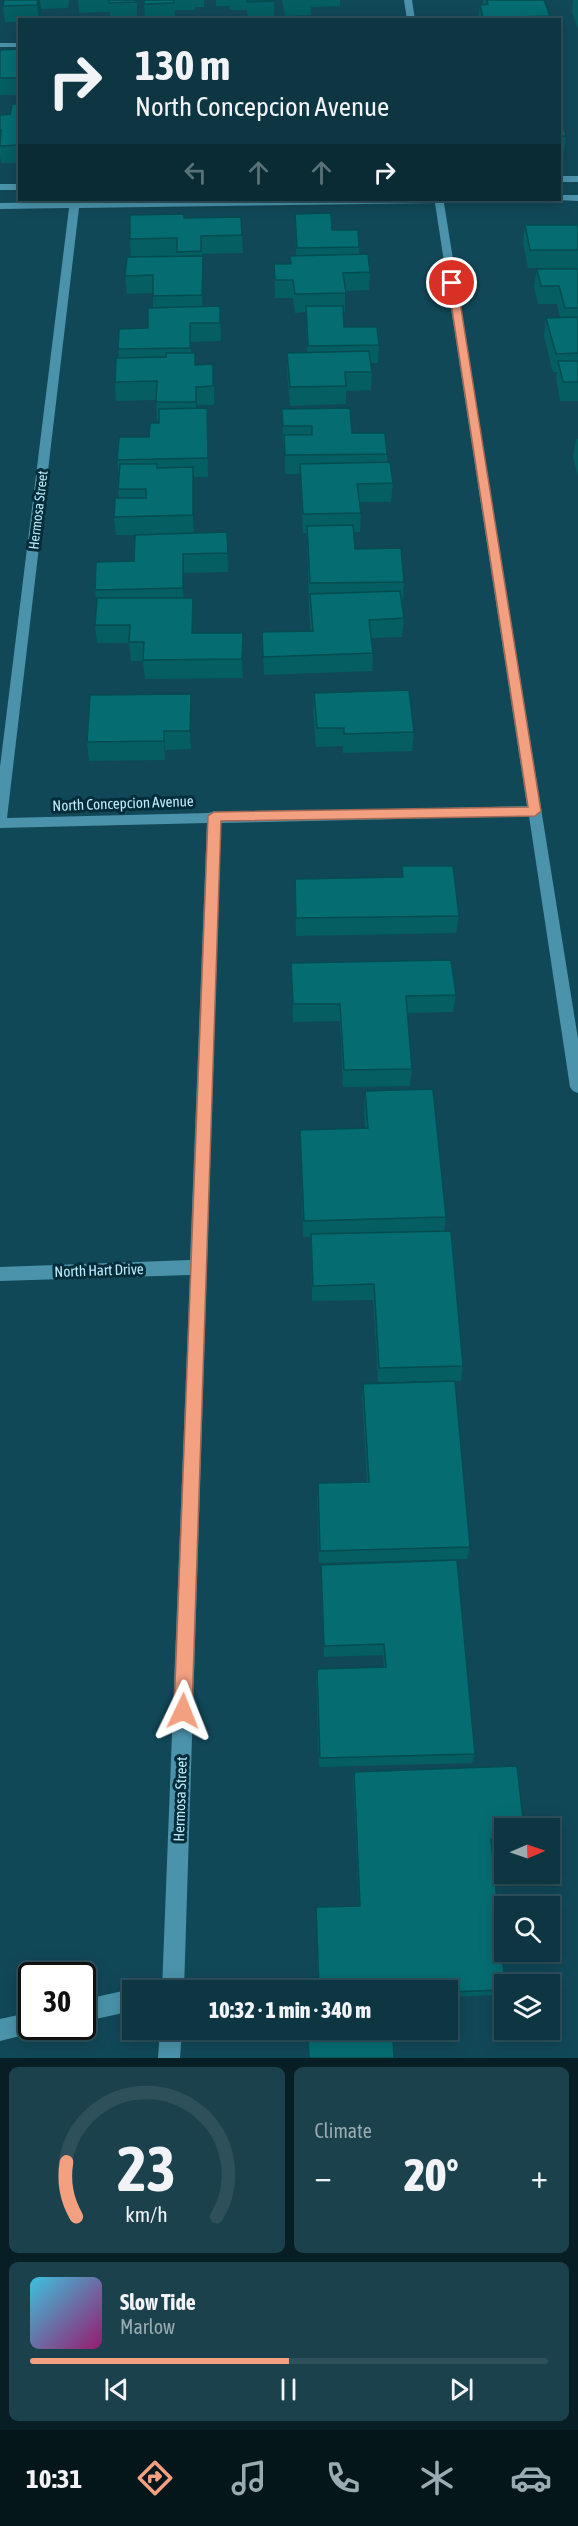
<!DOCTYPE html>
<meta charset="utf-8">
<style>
:root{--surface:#0d3642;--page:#1b414d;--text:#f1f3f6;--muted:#9aabb2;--line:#2d505b;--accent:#f3a081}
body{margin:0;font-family:"Asap Condensed",sans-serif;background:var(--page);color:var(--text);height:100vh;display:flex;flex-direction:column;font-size:22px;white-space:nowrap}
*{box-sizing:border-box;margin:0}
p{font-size:20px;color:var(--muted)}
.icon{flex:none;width:33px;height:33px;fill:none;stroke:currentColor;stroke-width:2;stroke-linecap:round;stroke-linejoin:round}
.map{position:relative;height:2058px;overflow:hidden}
.side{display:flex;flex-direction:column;gap:9px;padding:9px;background:#071e24;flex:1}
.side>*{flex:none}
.top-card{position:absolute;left:18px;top:18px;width:543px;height:183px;border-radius:0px;box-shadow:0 3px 15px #0003,0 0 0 2px var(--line);background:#0d3642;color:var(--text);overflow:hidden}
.needle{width:39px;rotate:88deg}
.tools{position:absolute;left:494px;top:1818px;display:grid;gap:12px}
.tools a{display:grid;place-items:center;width:66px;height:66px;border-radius:0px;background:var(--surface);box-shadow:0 3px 15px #0003,0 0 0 2px var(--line);font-size:30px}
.speed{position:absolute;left:18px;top:1962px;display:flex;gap:12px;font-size:30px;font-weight:700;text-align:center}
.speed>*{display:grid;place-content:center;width:78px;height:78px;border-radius:50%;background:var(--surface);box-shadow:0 3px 15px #0003,0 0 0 2px var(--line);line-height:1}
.speed .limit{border:3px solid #111;border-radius:9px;background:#fff;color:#111}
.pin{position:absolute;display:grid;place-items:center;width:51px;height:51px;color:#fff;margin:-26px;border:3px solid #fff;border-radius:50%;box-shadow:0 2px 6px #0007}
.me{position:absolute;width:66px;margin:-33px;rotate:2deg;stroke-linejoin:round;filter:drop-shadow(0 0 4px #0008)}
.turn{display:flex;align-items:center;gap:21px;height:126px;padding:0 18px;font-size:27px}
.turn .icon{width:78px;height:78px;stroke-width:2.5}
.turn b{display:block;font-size:42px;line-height:51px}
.lanes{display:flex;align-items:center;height:57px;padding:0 18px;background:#0003;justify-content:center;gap:30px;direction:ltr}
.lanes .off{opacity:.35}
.big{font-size:45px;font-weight:800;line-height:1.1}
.side .widget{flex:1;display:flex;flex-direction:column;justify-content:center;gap:9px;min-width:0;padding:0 21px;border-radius:9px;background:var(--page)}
.side .dial{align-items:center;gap:0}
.dial svg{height:156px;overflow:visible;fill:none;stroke:var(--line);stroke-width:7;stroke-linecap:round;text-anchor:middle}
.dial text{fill:var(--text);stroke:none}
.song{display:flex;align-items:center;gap:18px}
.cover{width:72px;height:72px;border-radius:9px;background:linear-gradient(135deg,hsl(190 70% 55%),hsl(320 70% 35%))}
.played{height:6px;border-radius:3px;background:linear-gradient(90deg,var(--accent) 50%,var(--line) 50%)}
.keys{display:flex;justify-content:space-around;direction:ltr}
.heat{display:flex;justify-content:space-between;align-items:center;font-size:33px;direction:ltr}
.side .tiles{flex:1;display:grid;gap:9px;grid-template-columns:1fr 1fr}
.widget:last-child{grid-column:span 2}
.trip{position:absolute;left:122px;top:1980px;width:336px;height:60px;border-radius:0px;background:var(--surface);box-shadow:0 3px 15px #0003,0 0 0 2px var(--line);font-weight:800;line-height:60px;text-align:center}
.dock{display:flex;height:96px;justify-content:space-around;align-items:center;background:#05161a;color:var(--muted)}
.dock .icon{width:42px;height:42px}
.dock .active{color:var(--accent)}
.dock b{font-size:27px;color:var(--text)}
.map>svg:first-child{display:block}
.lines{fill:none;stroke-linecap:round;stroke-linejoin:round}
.minor{fill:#4a93aa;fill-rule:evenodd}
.wall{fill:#045e62;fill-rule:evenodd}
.shaded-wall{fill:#044c50}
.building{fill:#056d72;stroke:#044c50;stroke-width:1.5}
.route{fill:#f3a081;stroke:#9e6854;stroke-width:1.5}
.labels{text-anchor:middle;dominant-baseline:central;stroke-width:6;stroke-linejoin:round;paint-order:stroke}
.far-street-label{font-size:14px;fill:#beebfb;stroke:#002d39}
.street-label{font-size:15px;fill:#beebfb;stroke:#002d39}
</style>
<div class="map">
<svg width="578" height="2058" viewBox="0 0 578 2058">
<rect width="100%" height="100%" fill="#114858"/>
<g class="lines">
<path class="minor" d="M404,0H412L415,20H407Z
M0,43H20V47H0Z
M560,176H578V182H560Z
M0,184H20V190H0Z
M560,195H578V201L557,200H560Z
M71,200H79V202L452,200L444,203L578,1039V1093L573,1091L570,1087L529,816L221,823L184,1990H162L190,1275L0,1281V1267L190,1260L207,823L0,828V767L69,208L0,209V203L70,202ZM435,203L527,806L219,813L214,811L209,813L7,818L79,208Z
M132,1989L135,1990H132V2011L82,2022V2000Z
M32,2012V2026H42L40,2031L0,2041V2019Z
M160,2030H182L180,2058H158Z"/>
</g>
<path class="wall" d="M4,0H69L68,8L41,9L39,20H20V22H5L3,6Z
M78,0H137V19L110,20V12L79,13Z
M144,0H204V7H195V10H175L174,20H145Z
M216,0H274V18L248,19L247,10H230L229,6H216Z
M282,0H340V6L311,7V15L285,16Z
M483,0H544L550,16V20H478L480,5H483Z
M573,0H578V29L572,12Z
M20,49V95H0V50Z
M20,104V163H1L0,156V115L10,114Z
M560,115L566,136L564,153H560Z
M295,214L332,230L359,247V255L370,272L369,290L345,291V312H343L344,327L379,345L378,363H371L372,372L371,390L346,391V404L290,406L287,372V353H307L306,312L295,313L293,298H275L274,264H290V256H296Z
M184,218L242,235L243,253L202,254L204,275L203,307L220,306L221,341L191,342V353H195V365L213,364L214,383V405H197V408H207L208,477H194V533L227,532L228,572L184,573V598H193L194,616V633L243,652V678L145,679L143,661H131L129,643H97L95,625L97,606L95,590L134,561L135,535H116L114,517L119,498L118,489L119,476L117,460L149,437L159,423V421H157L156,400L116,401L115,382L119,358L118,349L148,328L153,308V293L127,294L125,276L131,257L130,239ZM177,256V257H136Z
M525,225H578V268H528L523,243Z
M537,269H578V401H560L556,379L557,372H553L544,336L546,318L560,317L557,304H538L534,287Z
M282,409L352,433L387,454V462L393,483L391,502H360L361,513L360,532H354L355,549L404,582L403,600H401L404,618L402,637L371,638L373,653L372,671L264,675L262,632L311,631L309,613L307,533H303L300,474H285V445H283Z
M576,439H578V476L573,457Z
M314,693L414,732L412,751L343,753V746L316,747L313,711Z
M191,694L192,712L191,749L165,750V760L89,761L87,742Z
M402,866L459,916L456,933L296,936L295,879L402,877Z
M291,963L456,995L453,1012L407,1013L412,1069L410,1086L343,1087L340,1021L293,1022Z
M365,1091L446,1217L444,1231L463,1366L461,1381L378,1382L373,1300L312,1301L311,1237H303L300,1130L365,1128L364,1108Z
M363,1384L470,1547L467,1559L319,1563L317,1496L318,1483L367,1482L362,1398Z
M321,1565L475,1754L472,1763L319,1767L316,1680L317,1669L384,1667L383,1655L324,1657L321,1577Z
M354,1772L504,1828V1846H492L504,1984V1991L501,1995L447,1997V1990H318L316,1907L359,1906L353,1780Z"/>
<path class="shaded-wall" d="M38,0H40L41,9L39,20L37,5Z
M203,256L204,275L203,313L202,295Z
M196,387L197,405V420L196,402Z
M193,467L194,486V534L193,515Z
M183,554L184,573V607L183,588Z
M193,598L194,616L193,652L192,633Z
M243,633V678L242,659Z
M191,694L192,712L191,749L190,731Z
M164,731L165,750V760L164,741Z"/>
<path class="building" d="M4,0H38L37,5L3,6Z
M109,0H136V2L109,3Z
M144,0H174V3L144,4Z
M247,0H274V1L247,2Z
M487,0H544L550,16L483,18L480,5L488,4Z
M20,49V78H0V50Z
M12,104H20V145L0,146L1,130H0V115L10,114Z
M560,115L566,136H560Z
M331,213L332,230H358L359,247L297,248L295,214Z
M184,214V218L241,217L242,235L201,236V251L177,252V238L130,239V215Z
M525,225H578V250H530Z
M368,254L370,272L343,273L346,293L295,294L293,280H275L274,264H291L290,256Z
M203,256L202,295L153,296V275L125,276L127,257Z
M537,269H578V308H565L559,286H541Z
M220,306V323H190V348L118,349L119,329L148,328V308Z
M306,306H343L344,327H377L379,345L308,346Z
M578,317V353L556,354L546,318Z
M369,351L372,372H345L346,386L290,387L287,353Z
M166,353H195V365L213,364V386L196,387V402H156L157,381L115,382L116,358L166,357Z
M558,361H578V382H563Z
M207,408L208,458L117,460L119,437H149L150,423H159V409Z
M350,408L352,433H385L387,454L285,455L284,435H312V426H283L282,409Z
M390,462L393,483L357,484L361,513L303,514L300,464Z
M120,464H157V468L193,467V515L114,517L115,498H146V489H118Z
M353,525L355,549L401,548L404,582L310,583L307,526Z
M227,532L228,553L183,554V588L95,590L96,562L134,561L135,535Z
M400,591L404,618L369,620L373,653L263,657L262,632L313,631L310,594Z
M97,598H193L192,633H243L242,659L143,660L144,642H129L130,625H95Z
M409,690L414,732L344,734V728H317L314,693Z
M191,694L190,731H164V741L87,742L90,695Z
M402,866H453L459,916L296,918L295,879L403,877Z
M451,960L456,995L406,996L412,1069L344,1070L340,1004H293L291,963Z
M433,1089L446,1217L304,1221L300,1130L368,1128L365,1091Z
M451,1231L463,1366L379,1368L374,1284L313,1286L311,1234Z
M455,1381L470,1547L320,1551L318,1483L369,1482L363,1384Z
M457,1560L475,1754L320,1758L317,1669L386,1667L384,1644L324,1646L321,1565Z
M517,1766L524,1828H504V1838L491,1839L505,1984H504V1990L447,1992V1990H319L316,1907L360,1906L354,1772Z
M393,2038L394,2058H309L308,2040Z"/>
<path class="route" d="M452,280L457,283L541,811L535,816L221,821L192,1711L189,1717L183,1720L176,1717L174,1711L208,816L214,812L528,807L448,283Z"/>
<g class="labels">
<g class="far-street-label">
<text transform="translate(38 510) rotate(-83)">Hermosa Street</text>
</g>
<g class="street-label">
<text transform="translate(123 803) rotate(-2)">North Concepcion Avenue</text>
<text transform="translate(99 1270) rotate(-2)">North Hart Drive</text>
<text transform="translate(180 1799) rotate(-88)">Hermosa Street</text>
</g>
</g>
</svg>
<div class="tools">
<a><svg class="needle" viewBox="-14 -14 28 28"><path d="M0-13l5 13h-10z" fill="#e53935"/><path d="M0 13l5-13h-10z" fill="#9aabb2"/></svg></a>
<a><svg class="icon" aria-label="search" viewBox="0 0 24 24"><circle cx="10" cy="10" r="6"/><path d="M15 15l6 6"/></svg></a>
<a><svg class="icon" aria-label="layers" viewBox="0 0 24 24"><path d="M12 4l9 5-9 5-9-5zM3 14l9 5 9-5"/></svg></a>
</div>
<div class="speed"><div class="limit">30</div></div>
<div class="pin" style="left:452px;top:283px;background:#d93025"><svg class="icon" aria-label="arrive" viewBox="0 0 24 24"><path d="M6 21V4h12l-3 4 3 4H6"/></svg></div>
<svg class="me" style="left:183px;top:1711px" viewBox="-20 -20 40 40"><path d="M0-17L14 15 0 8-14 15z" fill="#f3a081" stroke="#fff" stroke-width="4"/></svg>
<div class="trip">10:32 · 1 min · 340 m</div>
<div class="top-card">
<div class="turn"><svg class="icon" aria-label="right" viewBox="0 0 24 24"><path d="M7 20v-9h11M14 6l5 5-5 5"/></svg><div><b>130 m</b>North Concepcion Avenue</div></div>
<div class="lanes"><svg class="icon off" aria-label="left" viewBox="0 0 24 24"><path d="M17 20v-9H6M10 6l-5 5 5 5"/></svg><svg class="icon off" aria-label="ahead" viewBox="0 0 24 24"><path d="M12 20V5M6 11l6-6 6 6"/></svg><svg class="icon off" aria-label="ahead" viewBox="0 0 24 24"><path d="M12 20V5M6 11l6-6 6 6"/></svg><svg class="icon" aria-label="right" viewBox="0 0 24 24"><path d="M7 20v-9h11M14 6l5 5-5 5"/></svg></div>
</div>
</div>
<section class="side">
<div class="tiles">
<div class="widget dial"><svg viewBox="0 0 100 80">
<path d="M14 69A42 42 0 1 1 86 69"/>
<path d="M14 69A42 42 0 0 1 9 41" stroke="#f3a081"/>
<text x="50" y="56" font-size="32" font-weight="700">23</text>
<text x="50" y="72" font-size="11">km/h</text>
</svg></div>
<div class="widget"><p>Climate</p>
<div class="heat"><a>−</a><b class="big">20°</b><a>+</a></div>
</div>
<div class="widget">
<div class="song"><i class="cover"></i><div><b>Slow Tide</b><p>Marlow</p></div></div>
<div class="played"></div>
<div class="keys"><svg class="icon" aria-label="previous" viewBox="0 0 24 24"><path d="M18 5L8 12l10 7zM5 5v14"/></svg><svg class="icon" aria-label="pause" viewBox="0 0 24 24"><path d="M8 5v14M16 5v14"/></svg><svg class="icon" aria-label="next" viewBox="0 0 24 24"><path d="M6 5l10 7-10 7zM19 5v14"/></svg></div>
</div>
</div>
</section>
<nav class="dock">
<b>10:31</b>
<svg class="icon active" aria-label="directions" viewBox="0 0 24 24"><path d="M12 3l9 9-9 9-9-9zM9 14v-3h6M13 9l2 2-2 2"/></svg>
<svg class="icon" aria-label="music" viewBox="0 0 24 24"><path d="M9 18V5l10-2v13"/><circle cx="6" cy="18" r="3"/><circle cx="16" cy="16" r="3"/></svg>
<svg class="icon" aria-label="phone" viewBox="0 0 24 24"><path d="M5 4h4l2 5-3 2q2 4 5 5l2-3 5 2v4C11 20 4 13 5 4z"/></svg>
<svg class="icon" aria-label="climate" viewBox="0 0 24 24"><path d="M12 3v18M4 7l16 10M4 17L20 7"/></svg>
<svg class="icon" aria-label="car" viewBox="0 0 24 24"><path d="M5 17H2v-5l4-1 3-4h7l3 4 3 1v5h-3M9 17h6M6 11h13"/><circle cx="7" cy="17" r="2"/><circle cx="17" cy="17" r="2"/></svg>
</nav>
